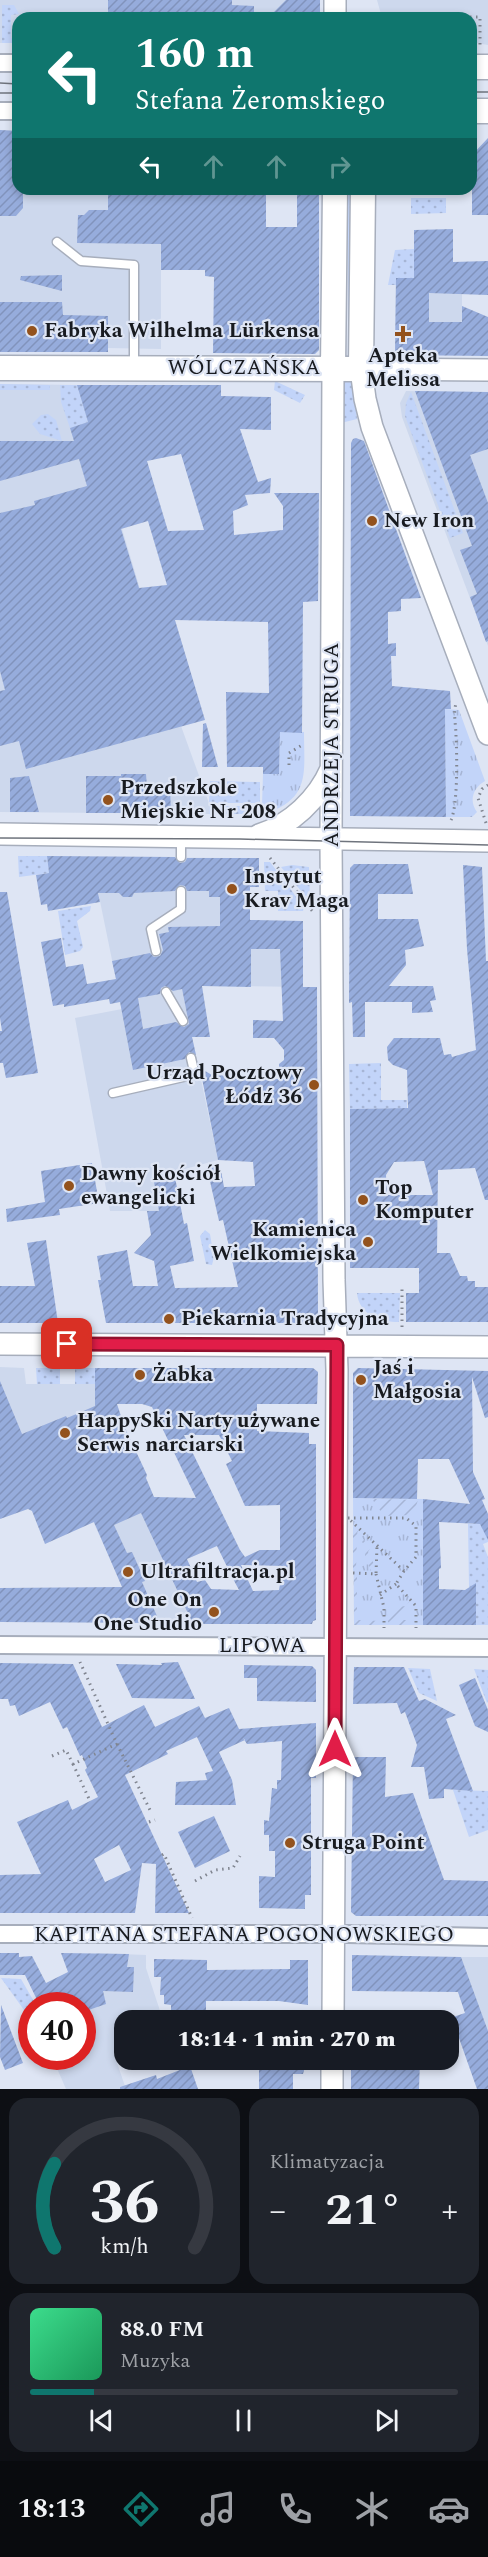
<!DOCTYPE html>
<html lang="pl">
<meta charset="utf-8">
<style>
:root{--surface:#171b24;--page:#20242c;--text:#f1f3f6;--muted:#9ea1a6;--line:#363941;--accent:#0f766e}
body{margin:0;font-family:Spectral,serif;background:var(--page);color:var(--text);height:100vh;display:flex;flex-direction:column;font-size:22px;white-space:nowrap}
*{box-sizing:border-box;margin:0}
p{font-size:20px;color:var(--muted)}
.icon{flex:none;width:33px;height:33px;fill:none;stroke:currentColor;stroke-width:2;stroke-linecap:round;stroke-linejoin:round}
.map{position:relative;height:2089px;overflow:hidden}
.drawer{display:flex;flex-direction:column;gap:9px;padding:9px;background:#0d0f14;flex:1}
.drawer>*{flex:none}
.hud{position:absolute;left:12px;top:12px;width:465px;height:183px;border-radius:18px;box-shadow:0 3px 9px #0003;background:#0f766e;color:#fff;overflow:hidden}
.speed{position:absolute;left:18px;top:1992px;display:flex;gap:12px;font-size:30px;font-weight:700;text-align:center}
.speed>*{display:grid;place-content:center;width:78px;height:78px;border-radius:50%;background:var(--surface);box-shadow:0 3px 9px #0003;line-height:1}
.speed .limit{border:9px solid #d22;background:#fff;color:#111}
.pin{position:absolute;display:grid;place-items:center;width:51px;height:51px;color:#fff;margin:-26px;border-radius:12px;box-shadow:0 3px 9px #0006}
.me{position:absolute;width:66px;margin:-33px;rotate:0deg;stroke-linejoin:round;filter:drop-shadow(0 0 4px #0008)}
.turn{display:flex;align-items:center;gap:21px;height:126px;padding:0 24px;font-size:27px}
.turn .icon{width:78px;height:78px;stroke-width:2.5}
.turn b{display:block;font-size:42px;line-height:51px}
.lanes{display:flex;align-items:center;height:57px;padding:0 24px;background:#0003;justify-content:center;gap:30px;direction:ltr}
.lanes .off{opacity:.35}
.big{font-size:45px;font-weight:800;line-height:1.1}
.drawer .card{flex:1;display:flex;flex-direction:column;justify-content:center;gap:9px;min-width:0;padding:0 21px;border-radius:18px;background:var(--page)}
.drawer .dial{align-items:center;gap:0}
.dial svg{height:156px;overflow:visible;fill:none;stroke:var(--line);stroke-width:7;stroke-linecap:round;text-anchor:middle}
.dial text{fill:var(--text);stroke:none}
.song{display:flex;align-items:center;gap:18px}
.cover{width:72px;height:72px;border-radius:9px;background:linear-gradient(135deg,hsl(150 70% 55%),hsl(150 70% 35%))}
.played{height:6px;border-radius:3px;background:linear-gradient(90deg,var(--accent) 15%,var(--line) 15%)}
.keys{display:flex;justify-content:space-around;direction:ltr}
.heat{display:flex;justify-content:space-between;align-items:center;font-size:33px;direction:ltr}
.drawer .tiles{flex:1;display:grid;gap:9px;grid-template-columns:1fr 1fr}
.card:last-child{grid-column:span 2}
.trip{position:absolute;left:114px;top:2010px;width:345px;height:60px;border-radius:18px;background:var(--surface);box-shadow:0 3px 9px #0003;font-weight:800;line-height:60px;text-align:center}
.tabs{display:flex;height:96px;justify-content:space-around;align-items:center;background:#090b0e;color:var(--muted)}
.tabs .icon{width:42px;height:42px}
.tabs .selected{color:var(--accent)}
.tabs b{font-size:27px;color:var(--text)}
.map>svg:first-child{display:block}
.built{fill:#cdd8ed}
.grass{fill:url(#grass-dots)}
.park{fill:url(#park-tufts)}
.garden{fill:url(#garden-furrows)}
.building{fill:url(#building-hatch);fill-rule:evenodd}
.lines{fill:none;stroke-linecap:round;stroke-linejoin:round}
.service-casing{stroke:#a7aebc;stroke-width:11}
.minor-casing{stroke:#a7aebc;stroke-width:20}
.tertiary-casing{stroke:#a7aebc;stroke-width:24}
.secondary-casing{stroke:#a7aebc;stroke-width:27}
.path{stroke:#808590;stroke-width:3;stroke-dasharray:1.5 4.5;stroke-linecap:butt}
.service{stroke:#fff;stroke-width:8}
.minor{stroke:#fff;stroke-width:16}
.tertiary{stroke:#fff;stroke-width:21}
.secondary{stroke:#fff;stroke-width:24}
.tram{stroke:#6f747d;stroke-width:1.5}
.route-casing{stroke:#92132f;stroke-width:15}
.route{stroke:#e11d48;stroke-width:10}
.poi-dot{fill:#93521d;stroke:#dee5f4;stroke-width:2}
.labels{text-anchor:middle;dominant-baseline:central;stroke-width:4.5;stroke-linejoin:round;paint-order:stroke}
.poi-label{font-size:21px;font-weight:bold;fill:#181b20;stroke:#dee5f4;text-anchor:start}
.street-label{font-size:21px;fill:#181b20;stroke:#dee5f4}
</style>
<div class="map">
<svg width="488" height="2089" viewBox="0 0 488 2089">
<defs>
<pattern id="grass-dots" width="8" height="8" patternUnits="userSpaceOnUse" patternTransform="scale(1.5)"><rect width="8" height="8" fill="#c2d4f9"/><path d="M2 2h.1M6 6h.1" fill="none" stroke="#a6b5d5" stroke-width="1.8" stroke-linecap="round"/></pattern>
<pattern id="park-tufts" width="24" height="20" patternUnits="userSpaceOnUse" patternTransform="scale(1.5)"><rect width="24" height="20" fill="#c2d4f9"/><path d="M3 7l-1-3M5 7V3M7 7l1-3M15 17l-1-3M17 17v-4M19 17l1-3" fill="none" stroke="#a6b5d5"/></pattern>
<pattern id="garden-furrows" width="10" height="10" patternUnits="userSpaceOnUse" patternTransform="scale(1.5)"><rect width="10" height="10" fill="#c2d4f9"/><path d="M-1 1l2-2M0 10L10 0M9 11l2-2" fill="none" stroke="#a6b5d5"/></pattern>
<pattern id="building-hatch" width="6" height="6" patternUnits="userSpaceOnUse" patternTransform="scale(1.5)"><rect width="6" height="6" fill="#96acdc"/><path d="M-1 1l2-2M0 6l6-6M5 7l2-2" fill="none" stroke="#8193bc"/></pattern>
</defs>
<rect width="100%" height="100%" fill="#dee5f4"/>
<path class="built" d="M0,0H320V18H18V43H0Z
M377,0H488V45L471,42V18H382Z
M0,130L18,131V189H161V349L108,348L107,352H0Z
M396,278L462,279V355H395Z
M0,384L79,385L181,726L210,806L209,814L0,812Z
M406,391L475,392L488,427V646L402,417L400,403Z
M91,857L233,858L234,933L303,934V987L181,985L218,1160L174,1172L159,1211H110L75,1018L122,1009Z
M0,1367L24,1368L26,1384H95L212,1624L138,1623L137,1617L79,1491L40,1507L0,1411Z
M96,1953L146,1955V1968L163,2020H124V2054L115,2057L126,2089H66L52,2057L82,2056L83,2012L97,2007Z
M454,1957H488V2080L458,1992Z"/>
<path class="grass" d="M2,5H14L19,14L11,15V38H18V43H2Z
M348,189H352V321H348Z
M411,198H446V213L411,214Z
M414,249V278H396V285H388L395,250Z
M348,380L353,383L357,419L341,423V385L344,381Z
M275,381L305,395L300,403L274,390Z
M0,384L50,385V390H0Z
M60,385H77L88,422L70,428L61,402Z
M411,392L463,533L450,538L405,416L406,403Z
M48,414L56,420L62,441L40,434L32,424L41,415Z
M210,781L260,782V803H209Z
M210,806H262L264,814H209Z
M18,856H47L49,873L19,877Z
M264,862H270L304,907L303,911H278V891H265Z
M292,865L309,867L310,899L307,898L281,867Z
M91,906L90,911L77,921L83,947L80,951L65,955L58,911Z
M381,1063V1100H407V1108L350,1109L349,1064Z
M205,1230L210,1234L214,1257L212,1265L206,1264L200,1236Z
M357,1293H400L399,1322C380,1322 359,1315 357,1293Z
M36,1368H60V1384H37Z
M75,1368H95V1384H75Z
M468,1524H488V1542L483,1544L488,1557V1625H476V1587H469Z
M408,1668L430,1669L437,1701L419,1693Z
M474,1669L488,1670V1702L487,1703Z
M453,1790L488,1791V1830L469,1837Z
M1,1978L21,1979L36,2005L32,2006L31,2025L24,2010Z"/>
<path class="park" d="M445,709L459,710L485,781C474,787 468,800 477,812L472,817H446Z
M280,732H304C304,773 311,799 264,814L262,806L263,774H279Z
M353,1498L423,1499V1625H354Z"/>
<path class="garden" d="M372,1499L418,1500L413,1515L384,1516Z
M353,1527L359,1530L357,1533L367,1543L370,1541L372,1544L368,1552L374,1564V1571H371L365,1556L366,1546L357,1537L356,1570L353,1571Z
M354,1577H357V1620L381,1621L377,1625H354Z
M409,1602L413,1606V1609L412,1608L403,1612V1620H413V1625H392L388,1622V1608L406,1606Z"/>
<path class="building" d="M108,0H232V5L254,6V18H108Z
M286,0H320V18H268Z
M0,130L18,131V189H23V208L16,216H0Z
M488,138V215H472V155Z
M108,189H266V227H297V189H319V350L315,354L213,353L214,277L205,276V270H161V244L77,243L78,215H84L89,210H108Z
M453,229V262L488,261V295L429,293V322H462V306L488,317V356L395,355L396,278H414V230Z
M62,275V291L20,280L21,276Z
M0,302H62L63,315L108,316V352H0Z
M77,385H221V396L271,397V430L240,429L258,482L271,478L270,493L245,495L248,505L233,511L234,535L283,530V506L274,493H319L318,601L303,602L302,733L280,732L279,774H263V767H227L226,692L269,693L268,622L175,620L205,720L26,769L19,741L0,746V691L5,690L0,671V513L35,505L34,501L87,486L79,459L0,481V441H74L70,428L88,422ZM181,454L204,530L168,531L147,461ZM148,521L167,585L139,588L121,529Z
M415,391L488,392V449L470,455L488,503V641L486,642L470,597L477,594L460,550L472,546Z
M356,438L364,441L421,598L401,599V611L388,612V644L396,643V656H391L392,686L450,691L451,709H445L446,817L350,816L351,443L353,439Z
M206,723L218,767H202L203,724Z
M121,774H146L147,788H170L171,813H86V776H121Z
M29,776L39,812H10V778Z
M47,856L175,857L180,863L185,862L187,858H259V887H250V920L303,921V987H317L318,1318L312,1323H106L98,1280H101L97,1256L127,1250L133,1286H158L154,1261L134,1253L151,1235L147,1211H159L153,1176L174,1172L184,1224L187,1223L194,1261L170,1266L175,1288L238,1287L223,1220L219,1221L207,1168L220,1165L224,1187L255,1186L253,1162L218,1160L200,1068L212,1075L232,1076L234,1073H241L244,1077L279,1079V1064L284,1060V1050L274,1038H253V1020L283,1021L280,949H251V987L202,986L210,1037H192L196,1055L189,1052L185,1059L133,1070L120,1002L110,1004L109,999L64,1007V1004L53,1006L41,942L61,938L66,967L83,964L87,984L116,979L112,961L150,953L154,957L160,956L163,950L159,934L169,932L168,927L220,926V897H209V891H187L185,886L180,885L175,891L134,893L132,897H123L119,893H98L100,902L48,911L47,904L41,905L36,875L49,873ZM165,986L173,991L182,989L189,1024L184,1027L176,1022L143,1029L138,998L160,994L161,988Z
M354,864H408L413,894H378V919H418L424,946L405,950L406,965L389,986H433L436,1000L430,1001L433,1012L412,1013V1002H365V1037H353L352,1002L349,1003L350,868Z
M463,865L482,867L486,961H488V1200H485L475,1168L438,1170L437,1253H450L460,1276H467L468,1281H475V1287H488V1322H406V1293H419V1268H350V1109L408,1108L407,1070L393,1065L388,1060L387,1047L394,1038H440L444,1055L451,1054L452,1057L476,1050L467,949ZM424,1161L433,1195H387L386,1175L394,1162Z
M0,892H7L38,1073L6,1078L3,1063H0V1031H2L0,1018Z
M92,1163L99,1203L59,1209L60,1215L7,1222L6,1209L45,1202L41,1171Z
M46,1240L58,1323H0V1286H35L27,1243Z
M95,1368H313L318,1372L317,1404H257V1431L309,1433V1444H316V1620L313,1621L312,1624H193L141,1513L114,1525L127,1553L132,1552L145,1581L142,1582L160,1623L0,1622V1588L122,1587L94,1522L45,1544L32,1511L28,1509L0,1519V1381L22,1434L66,1416L67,1418L95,1406ZM117,1404H142L152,1407L196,1498L154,1497L146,1478L147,1475L125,1428ZM184,1435H219L232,1461L226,1464L245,1506L280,1505V1550H260L245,1557L240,1550ZM217,1546L231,1575L239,1590L211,1589L205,1580L197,1582L187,1559ZM241,1565L283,1566L279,1590L253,1591Z
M358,1368L488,1371V1417L485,1418L472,1377L473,1472L485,1499L482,1500L488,1514V1540L480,1524L439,1522L441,1568L439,1569V1589L465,1590L476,1583V1625H423V1499L470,1504L449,1459H418L417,1499L353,1498V1373Z
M178,1662L195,1699L132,1698L116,1664L162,1665L161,1663Z
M0,1663L73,1664L102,1727L144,1705L155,1727L199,1706L205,1718L229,1708L239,1729L316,1723V1778H311V1895H305V1909L259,1908V1876L275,1877V1851H269V1835H264V1820L269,1821L272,1788L277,1789V1780H281L282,1741L247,1744L243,1738L245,1740L219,1752L232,1780L236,1805H175L176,1782L207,1780L205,1773L213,1771L197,1737L166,1751L168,1754L125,1775L189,1913H155L156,1864L142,1863L135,1913H0V1875L41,1874L17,1822L68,1800L72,1810L98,1797L85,1770L87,1768L82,1755L80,1756L67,1727L63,1729L50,1702L19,1716L15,1705L10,1706L8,1699H0ZM119,1845L131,1870L105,1882L94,1859Z
M244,1665L312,1666L316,1670V1702L257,1701V1678H244Z
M354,1667H404L419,1701L425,1699L456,1715L446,1719L473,1791L444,1789V1798L429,1799L424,1767H411L417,1745L405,1712L401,1714L397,1703L353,1704Z
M475,1678L488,1710V1732L475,1726L459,1685Z
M353,1757H386L385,1797L413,1793L444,1880L488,1881V1916H356L351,1912Z
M214,1816L230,1851L195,1868L178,1832Z
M0,1953H19V1957L32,1956L46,1983L68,1972L61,1953L129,1954L127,1967H134L133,1992L103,1991L106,2004L83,2012L82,2006H40L25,1975H0Z
M352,1955L461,1957L488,2031V2089H477L454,2024L453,2017L465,2013L458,1992L352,1991Z
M154,1959L207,1960V1970L290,1969V1960H308V2005L279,2001H206V2020H171V2005L164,2004V1995H160L161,1977H154Z
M1,2005L23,2063L5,2070L0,2057Z
M259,2060H307L303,2074H293V2089H259Z
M351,2060H420L419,2089H351Z
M190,2066L198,2089H120V2087L156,2075L157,2079Z"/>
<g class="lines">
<g class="service-casing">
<path id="service" d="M57,242L81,261L134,265V366
M181,837V857
M156,951L151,929L181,909V891
M166,992L183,1021
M113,1093L192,1075L194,1071L191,1058"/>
</g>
<g class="minor-casing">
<path id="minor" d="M0,63H18
M0,111H18
M0,1645L488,1648
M0,1934H348L488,1937"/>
</g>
<g class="tertiary-casing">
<path id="tertiary" d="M335,0V18
M488,370L361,369L365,399L372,427L488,734
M0,834L488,841
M259,835C291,825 318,799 331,769
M0,1344L488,1347
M333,2020L337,1370L334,1280L331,839L333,368
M332,2089V2060"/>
</g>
<g class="secondary-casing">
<path id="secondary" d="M471,67H488
M471,111H488
M0,368L361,369L363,189
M333,368L335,189"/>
</g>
<path class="path" d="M380,18L480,17V49
M289,765V753L304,744
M451,820C458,805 457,754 456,736C456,725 453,714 456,703
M486,823L478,798L482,789L488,785
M270,858L314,913
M402,1327V1285
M348,1518H406L416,1526V1557L404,1571Z
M404,1571L396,1584L416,1606V1628
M353,1573L376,1574L377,1546
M376,1574L384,1608V1628
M380,1595L396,1584
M117,1744L151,1812
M52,1756L66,1750L73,1764L117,1744L80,1662
M73,1764L90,1801
M149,1822L155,1820
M162,1855L164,1854L192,1918
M195,1881L215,1870L233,1868L240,1856"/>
<use href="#service" class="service"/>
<use href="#minor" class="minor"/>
<use href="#tertiary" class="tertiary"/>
<use href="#secondary" class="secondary"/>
<path class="tram" d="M0,83L18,84
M471,92H488
M0,93H18
M0,838L240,839L488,845"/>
</g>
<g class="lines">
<g class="route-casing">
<path id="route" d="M67,1344L337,1345L335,1749"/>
</g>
<use href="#route" class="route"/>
</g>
<g class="poi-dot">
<circle cx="32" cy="331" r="6"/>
<path d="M400 325h6v6h6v6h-6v6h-6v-6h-6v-6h6z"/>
<circle cx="372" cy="521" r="6"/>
<circle cx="108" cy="800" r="6"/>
<circle cx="232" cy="889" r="6"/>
<circle cx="314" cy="1085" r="6"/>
<circle cx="69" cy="1186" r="6"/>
<circle cx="363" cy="1200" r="6"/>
<circle cx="368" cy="1242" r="6"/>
<circle cx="169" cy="1319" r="6"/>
<circle cx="140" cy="1375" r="6"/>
<circle cx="361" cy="1380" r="6"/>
<circle cx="65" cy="1433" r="6"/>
<circle cx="128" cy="1572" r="6"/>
<circle cx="214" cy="1612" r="6"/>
<circle cx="290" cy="1843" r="6"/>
</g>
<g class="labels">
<g class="poi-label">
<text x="44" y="331">Fabryka Wilhelma Lürkensa</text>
<text x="403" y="356" text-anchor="middle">Apteka<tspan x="403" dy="24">Melissa</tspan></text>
<text x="384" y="521">New Iron</text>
<text x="120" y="788">Przedszkole<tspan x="120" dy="24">Miejskie Nr 208</tspan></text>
<text x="244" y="877">Instytut<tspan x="244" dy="24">Krav Maga</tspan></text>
<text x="302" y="1073" text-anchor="end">Urząd Pocztowy<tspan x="302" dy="24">Łódź 36</tspan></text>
<text x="81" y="1174">Dawny kościół<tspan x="81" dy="24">ewangelicki</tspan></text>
<text x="375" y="1188">Top<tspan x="375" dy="24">Komputer</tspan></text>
<text x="356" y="1230" text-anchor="end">Kamienica<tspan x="356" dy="24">Wielkomiejska</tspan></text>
<text x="181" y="1319">Piekarnia Tradycyjna</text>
<text x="373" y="1368">Jaś i<tspan x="373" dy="24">Małgosia</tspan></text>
<text x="152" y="1375">Żabka</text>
<text x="77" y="1421">HappySki Narty używane<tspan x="77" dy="24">Serwis narciarski</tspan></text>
<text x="140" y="1572">Ultrafiltracja.pl</text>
<text x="202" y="1600" text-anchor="end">One On<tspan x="202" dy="24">One Studio</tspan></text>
<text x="302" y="1843">Struga Point</text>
</g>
<g class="street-label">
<text x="244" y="368">WÓLCZAŃSKA</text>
<text transform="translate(332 745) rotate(-90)">ANDRZEJA STRUGA</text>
<text x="262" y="1646">LIPOWA</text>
<text x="244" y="1935">KAPITANA STEFANA POGONOWSKIEGO</text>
</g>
</g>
</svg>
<div class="speed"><div class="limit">40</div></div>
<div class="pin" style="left:67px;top:1344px;background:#d93025"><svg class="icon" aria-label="arrive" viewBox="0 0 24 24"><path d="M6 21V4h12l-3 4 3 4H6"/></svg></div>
<svg class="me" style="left:335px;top:1749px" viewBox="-20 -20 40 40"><path d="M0-17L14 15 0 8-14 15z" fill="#e11d48" stroke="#fff" stroke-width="4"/></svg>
<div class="trip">18:14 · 1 min · 270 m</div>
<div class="hud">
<div class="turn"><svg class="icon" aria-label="left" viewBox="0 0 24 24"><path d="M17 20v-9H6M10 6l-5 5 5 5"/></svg><div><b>160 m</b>Stefana Żeromskiego</div></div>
<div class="lanes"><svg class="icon" aria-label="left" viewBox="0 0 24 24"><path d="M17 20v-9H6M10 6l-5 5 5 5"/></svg><svg class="icon off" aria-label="ahead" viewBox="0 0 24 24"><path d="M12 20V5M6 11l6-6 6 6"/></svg><svg class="icon off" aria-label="ahead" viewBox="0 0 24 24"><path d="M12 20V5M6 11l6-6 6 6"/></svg><svg class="icon off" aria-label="right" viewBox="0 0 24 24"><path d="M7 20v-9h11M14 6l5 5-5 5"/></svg></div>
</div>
</div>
<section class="drawer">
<div class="tiles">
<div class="card dial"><svg viewBox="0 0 100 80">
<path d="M14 69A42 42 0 1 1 86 69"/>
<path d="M14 69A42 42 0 0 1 14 26" stroke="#0f766e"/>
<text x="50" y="56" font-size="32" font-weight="700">36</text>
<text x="50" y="72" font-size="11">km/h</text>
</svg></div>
<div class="card"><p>Klimatyzacja</p>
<div class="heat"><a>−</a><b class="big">21°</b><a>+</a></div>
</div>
<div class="card">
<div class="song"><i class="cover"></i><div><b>88.0 FM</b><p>Muzyka</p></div></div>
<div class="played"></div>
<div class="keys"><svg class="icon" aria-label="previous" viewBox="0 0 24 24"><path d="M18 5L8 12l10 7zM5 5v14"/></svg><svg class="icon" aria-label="pause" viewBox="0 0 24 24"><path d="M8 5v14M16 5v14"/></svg><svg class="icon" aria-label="next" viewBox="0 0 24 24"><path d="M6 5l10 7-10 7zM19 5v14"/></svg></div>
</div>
</div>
</section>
<nav class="tabs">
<b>18:13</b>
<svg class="icon selected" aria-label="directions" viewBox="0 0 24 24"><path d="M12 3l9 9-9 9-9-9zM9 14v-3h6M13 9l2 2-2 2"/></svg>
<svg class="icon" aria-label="music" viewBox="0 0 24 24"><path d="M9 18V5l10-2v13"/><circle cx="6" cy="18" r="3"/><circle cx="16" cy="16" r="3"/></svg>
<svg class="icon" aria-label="phone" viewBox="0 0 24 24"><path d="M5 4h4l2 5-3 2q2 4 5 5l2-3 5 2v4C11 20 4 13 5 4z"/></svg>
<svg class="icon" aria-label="climate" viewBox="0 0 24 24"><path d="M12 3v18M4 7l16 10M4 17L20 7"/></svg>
<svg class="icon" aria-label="car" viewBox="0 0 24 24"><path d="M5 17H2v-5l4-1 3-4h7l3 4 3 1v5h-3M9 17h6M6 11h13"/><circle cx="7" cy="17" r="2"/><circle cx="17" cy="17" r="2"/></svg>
</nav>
